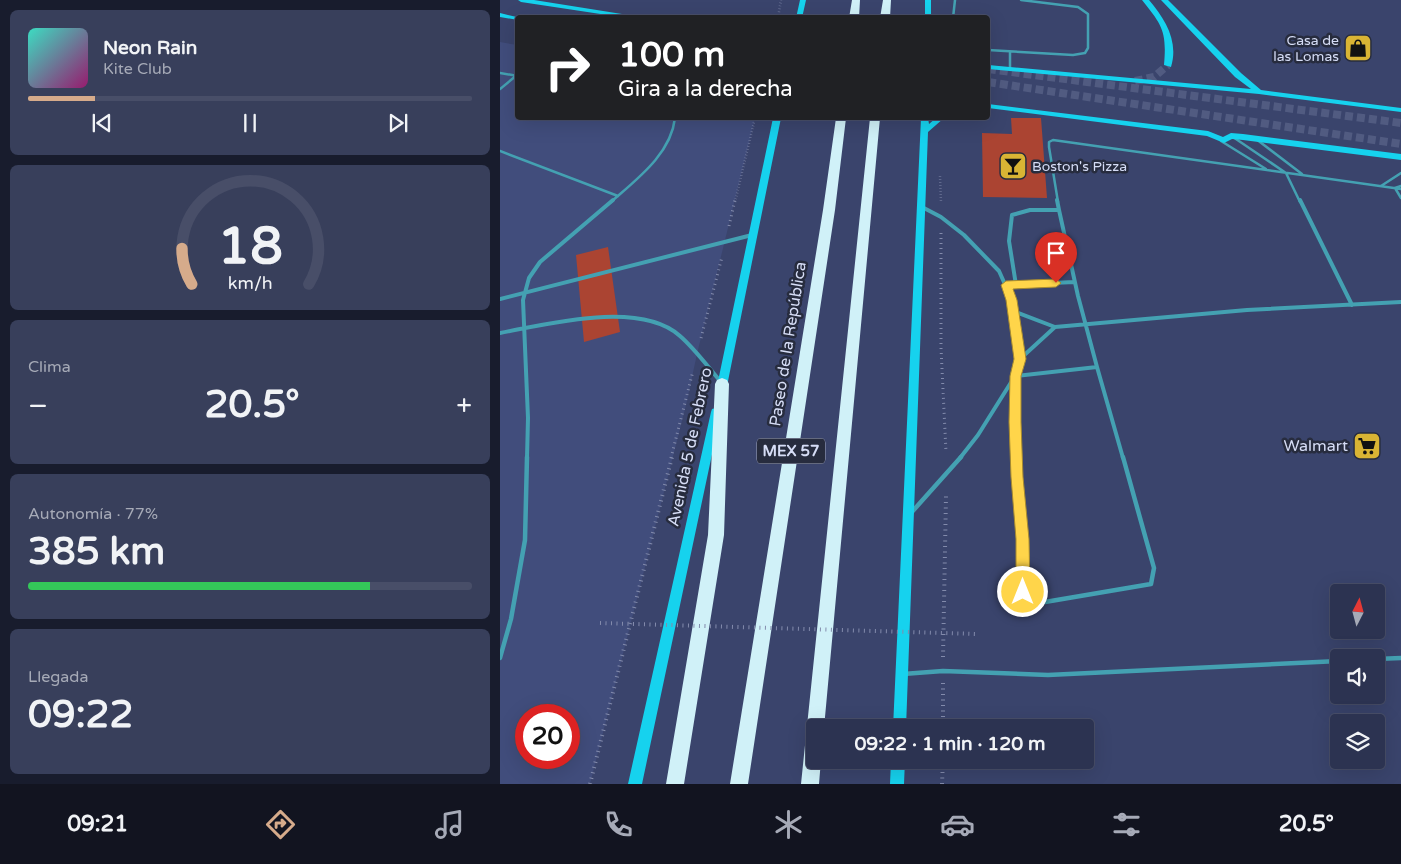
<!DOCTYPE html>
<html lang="es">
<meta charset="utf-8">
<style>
:root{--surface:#2c3351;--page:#383f5b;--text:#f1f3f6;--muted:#a6aab7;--line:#484e68;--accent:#d6ab8b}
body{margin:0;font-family:"Varela Round",sans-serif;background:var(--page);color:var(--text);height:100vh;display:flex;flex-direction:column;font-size:19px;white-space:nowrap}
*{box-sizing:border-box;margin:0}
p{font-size:16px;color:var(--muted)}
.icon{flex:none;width:28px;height:28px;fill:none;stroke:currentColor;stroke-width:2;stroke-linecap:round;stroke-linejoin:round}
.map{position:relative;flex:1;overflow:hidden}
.sheet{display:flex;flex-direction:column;gap:10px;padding:10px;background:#181c2d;width:500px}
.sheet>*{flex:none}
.hud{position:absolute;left:15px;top:15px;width:475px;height:105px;border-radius:5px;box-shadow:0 5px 20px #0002,0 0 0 1px var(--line);background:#202124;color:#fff;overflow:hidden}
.needle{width:32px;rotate:6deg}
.tools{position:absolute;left:830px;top:584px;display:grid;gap:10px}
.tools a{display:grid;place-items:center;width:55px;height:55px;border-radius:5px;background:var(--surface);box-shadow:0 5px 20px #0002,0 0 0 1px var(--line);font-size:25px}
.speed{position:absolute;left:15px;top:704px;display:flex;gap:10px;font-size:25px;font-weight:700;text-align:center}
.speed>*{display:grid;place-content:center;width:65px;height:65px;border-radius:50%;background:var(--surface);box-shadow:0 5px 20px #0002,0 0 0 1px var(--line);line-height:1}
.speed .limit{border:8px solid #d22;background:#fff;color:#111}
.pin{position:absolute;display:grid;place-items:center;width:42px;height:42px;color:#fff;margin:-51px -21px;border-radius:50% 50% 50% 0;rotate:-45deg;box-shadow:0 0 5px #0007}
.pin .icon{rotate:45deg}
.me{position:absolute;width:55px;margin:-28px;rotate:0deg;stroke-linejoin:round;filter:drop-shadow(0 0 4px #0008)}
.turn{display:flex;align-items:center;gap:18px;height:105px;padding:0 20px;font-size:22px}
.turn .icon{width:65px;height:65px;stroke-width:2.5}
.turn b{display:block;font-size:35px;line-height:42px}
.big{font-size:38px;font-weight:800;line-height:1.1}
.sheet .card{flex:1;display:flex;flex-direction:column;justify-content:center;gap:8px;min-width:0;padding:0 18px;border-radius:8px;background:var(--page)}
.sheet .dial{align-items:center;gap:0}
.dial svg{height:130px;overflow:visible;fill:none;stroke:var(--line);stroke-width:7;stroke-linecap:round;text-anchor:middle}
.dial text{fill:var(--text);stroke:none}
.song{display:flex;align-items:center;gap:15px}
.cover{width:60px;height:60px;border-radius:8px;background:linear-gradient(135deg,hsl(170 70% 55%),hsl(320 70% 35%))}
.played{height:5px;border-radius:2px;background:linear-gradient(90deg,var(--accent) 15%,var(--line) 15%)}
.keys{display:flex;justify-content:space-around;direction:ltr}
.heat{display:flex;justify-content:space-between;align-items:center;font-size:28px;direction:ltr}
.charge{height:8px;border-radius:4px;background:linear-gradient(90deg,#34c759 77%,var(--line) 0)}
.trip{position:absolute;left:306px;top:719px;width:288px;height:50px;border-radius:5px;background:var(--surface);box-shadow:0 5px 20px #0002,0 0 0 1px var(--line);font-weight:800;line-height:50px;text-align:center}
.tab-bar{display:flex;height:80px;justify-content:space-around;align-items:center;background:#121420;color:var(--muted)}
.tab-bar .icon{width:35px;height:35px}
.tab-bar .on{color:var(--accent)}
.tab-bar b{font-size:22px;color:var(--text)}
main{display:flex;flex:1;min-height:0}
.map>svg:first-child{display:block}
.built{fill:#414d7c;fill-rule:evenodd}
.building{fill:#ab4432}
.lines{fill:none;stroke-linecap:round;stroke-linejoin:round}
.secondary-tunnel{stroke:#515b81;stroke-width:8;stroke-dasharray:8 4;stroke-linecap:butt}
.path-far2{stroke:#838bac;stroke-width:2.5;stroke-dasharray:0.5 2.5;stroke-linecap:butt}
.path-far1{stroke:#838bac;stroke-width:3;stroke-dasharray:1 4;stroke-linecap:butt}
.path{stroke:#838bac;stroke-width:4;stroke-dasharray:1 4.5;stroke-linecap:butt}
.service-far2{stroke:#44a1b2;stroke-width:2.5}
.service-far1{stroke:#44a1b2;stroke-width:4}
.service{stroke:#44a1b2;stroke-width:4.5}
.secondary{fill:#16d2ee;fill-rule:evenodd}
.trunk{fill:#d0f1f8;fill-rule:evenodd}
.path-bridge{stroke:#838bac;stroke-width:4;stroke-dasharray:1 4.5;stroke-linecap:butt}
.route{fill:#ffd54a;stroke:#a68a30}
.labels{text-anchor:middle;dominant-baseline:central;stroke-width:5;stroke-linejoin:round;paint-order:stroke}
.far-poi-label{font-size:14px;fill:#d6ddf6;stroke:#272c3e;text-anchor:end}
.shield{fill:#272c3e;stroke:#a2a8bf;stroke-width:1}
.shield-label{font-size:15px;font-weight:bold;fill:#d6ddf6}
.street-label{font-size:16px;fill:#d6ddf6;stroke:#272c3e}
.poi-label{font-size:16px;fill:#d6ddf6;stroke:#272c3e;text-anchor:end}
</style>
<main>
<section class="sheet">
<div class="card">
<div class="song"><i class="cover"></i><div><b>Neon Rain</b><p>Kite Club</p></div></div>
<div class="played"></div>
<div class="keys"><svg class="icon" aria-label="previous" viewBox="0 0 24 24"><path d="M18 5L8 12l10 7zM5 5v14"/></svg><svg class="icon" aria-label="pause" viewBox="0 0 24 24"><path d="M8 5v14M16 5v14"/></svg><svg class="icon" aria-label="next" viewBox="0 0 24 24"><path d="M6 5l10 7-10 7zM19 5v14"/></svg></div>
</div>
<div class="card dial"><svg viewBox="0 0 100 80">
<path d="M14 69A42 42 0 1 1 86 69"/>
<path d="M14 69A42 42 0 0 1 8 47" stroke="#d6ab8b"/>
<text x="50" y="56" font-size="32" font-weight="700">18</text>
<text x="50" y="72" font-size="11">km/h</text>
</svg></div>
<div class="card"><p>Clima</p>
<div class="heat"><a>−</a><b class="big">20.5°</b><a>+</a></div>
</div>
<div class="card"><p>Autonomía · 77%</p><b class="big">385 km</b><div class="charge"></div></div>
<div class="card"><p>Llegada</p><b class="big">09:22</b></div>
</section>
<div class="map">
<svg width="901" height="784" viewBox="0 0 901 784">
<rect width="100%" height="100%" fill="#3a446c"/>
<path class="built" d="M0,42L17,45L18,118H255L197,354L186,405L90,784H0ZM26,715H69V758H26Z"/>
<path class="building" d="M511,118H541L547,198L483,197L482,133L512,134Z
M108,247L120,332L84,342L76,255Z"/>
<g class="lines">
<path class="secondary-tunnel" d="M488,69L901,123
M635,81L654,77L668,65
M488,82L901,144"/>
<path class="path-far2" d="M278,18L281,0
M440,176L441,202
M235,202L255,118"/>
<path class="path-far1" d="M229,226L235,200
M441,233V348L446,452
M201,338L222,257
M171,458L193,371"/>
<path class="path" d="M443,657L446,496
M443,683V728
M90,784L172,457
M442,784L443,760"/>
<path class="service-far2" d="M453,18L455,0
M488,50L573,55L585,53L588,48V14L578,7L521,0
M510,53V69
M0,73L18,76
M0,89L17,75
M733,137L786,173L800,202
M756,139L802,174
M721,141L766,169
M0,151L118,196
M881,186L901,173
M901,186L895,188L901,198
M111,202C137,179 171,154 175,118
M558,202L549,147V142L553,140L901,189"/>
<path class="service-far1" d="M800,200L852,305
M422,207L441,217L464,235L499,271L512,300L520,359L515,376L478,435L460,458
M559,210L578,296L597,367
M506,285L575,282
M516,285L509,241L512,215L530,210H559L557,200
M0,299L252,235
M513,311L555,327L747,310L901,302
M0,333C48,324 140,300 180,336C195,349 208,367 221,382
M520,359L555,327
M597,367L623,458
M27,458L28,418L23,300L29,278L40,262L113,200
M517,458L515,376L597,367"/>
<path class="service" d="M517,457L523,539V592L530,598L545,602L651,584L654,568L623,457
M411,513L461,457
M0,658L11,619L25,540L27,457
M876,659L901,658
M403,674L443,671L548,675L839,661"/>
<path class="secondary" d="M18,0H34L147,18H127L21,2Z
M300,0H306L302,18H296Z
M425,0H431V18H425Z
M642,0H649C665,19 679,41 671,67L664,65C667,31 662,25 642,0Z
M661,0H668L741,73L761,90L901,108V112L759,94L488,69V65L751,89L735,77Z
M0,13L21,18H18V20L0,17Z
M488,104L708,131L723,137L731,133L743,134L901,154V160L743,140L732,139L724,143L707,136L488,108Z
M273,118H281L226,391L225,394H217L216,391Z
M421,118H428L429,124L436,118H444L428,132L406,728H393Z
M216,408L220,409L221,412L142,784H128L211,412L212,409Z
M391,760H405L404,784H390Z"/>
<path class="trunk" d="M352,0H360L359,18H349Z
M383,0H391L390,18H380Z
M336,118H346L335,210L248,784H230L323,210Z
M370,118H380L324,728H315V760H321L319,784H301Z
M222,378L227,380L229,384L224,535L184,784H166L208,535L215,384L217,380Z"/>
<path class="path-bridge" d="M100,623L477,634"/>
</g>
<path class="route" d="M556,279L561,283L556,287L513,289L517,300L526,359L521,376V422L523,477L529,539L530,592L528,596L523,598L518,596L516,592V539L511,477L509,422L510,376L514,359L506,300L501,285L506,281Z"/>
<defs>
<g id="shop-square" transform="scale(1.4375)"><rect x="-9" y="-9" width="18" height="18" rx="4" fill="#d9b434" stroke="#272c3e"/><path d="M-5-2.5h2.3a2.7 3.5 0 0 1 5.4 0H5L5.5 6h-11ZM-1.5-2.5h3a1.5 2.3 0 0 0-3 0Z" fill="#111"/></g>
<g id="bar-square" transform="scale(1.4375)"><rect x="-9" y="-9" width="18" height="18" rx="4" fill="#d9b434" stroke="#272c3e"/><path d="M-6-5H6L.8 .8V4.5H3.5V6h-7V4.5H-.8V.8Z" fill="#111"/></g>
<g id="supermarket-square" transform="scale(1.4375)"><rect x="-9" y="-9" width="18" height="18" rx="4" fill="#d9b434" stroke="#272c3e"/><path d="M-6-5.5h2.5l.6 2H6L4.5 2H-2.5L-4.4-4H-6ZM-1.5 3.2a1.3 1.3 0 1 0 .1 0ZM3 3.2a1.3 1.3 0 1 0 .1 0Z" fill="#111"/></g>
</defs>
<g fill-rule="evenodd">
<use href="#shop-square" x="858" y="48"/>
<use href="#bar-square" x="513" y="166"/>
<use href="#supermarket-square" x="867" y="446"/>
</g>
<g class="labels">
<g class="far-poi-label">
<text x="839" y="40">Casa de<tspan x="839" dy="16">las Lomas</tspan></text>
<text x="532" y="166" text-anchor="start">Boston's Pizza</text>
</g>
<rect class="shield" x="257" y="438.5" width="68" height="25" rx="4"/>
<g class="shield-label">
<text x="291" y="451">MEX 57</text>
</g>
<g class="street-label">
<text transform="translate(288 344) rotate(-81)">Paseo de la República</text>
<text transform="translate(190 447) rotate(-78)">Avenida 5 de Febrero</text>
</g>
<g class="poi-label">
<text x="848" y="446">Walmart</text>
</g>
</g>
</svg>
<div class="tools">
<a><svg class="needle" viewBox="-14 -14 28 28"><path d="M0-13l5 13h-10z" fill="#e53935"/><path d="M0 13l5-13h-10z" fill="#a6aab7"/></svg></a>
<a><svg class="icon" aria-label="sound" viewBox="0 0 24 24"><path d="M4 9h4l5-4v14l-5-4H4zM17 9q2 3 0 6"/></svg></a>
<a><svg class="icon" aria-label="layers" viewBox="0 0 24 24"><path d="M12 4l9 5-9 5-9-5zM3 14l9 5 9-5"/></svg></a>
</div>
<div class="speed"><div class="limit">20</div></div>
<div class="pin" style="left:556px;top:283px;background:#d93025"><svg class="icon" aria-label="arrive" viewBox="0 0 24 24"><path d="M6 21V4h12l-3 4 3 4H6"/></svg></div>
<svg class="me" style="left:523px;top:592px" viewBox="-20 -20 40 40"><circle r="17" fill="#ffd54a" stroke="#fff" stroke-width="3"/><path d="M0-11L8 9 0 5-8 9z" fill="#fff"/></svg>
<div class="trip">09:22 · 1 min · 120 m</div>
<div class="hud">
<div class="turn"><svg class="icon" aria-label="right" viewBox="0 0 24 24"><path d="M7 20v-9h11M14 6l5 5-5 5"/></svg><div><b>100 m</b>Gira a la derecha</div></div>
</div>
</div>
</main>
<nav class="tab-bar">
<b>09:21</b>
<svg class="icon on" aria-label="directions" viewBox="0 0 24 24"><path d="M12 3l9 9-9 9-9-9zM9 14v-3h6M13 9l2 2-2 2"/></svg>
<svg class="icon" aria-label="music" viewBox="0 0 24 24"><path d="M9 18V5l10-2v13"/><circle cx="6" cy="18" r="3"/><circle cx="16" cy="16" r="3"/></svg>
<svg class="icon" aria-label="phone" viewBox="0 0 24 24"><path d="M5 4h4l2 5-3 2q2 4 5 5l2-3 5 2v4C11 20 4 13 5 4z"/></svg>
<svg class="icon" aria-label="climate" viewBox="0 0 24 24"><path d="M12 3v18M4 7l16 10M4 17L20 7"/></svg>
<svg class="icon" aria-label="car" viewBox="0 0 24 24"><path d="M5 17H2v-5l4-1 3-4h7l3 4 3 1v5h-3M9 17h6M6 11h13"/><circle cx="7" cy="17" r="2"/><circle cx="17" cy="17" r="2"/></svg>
<svg class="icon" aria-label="filters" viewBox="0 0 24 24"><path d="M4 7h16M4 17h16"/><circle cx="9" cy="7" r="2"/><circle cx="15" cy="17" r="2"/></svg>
<b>20.5°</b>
</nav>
